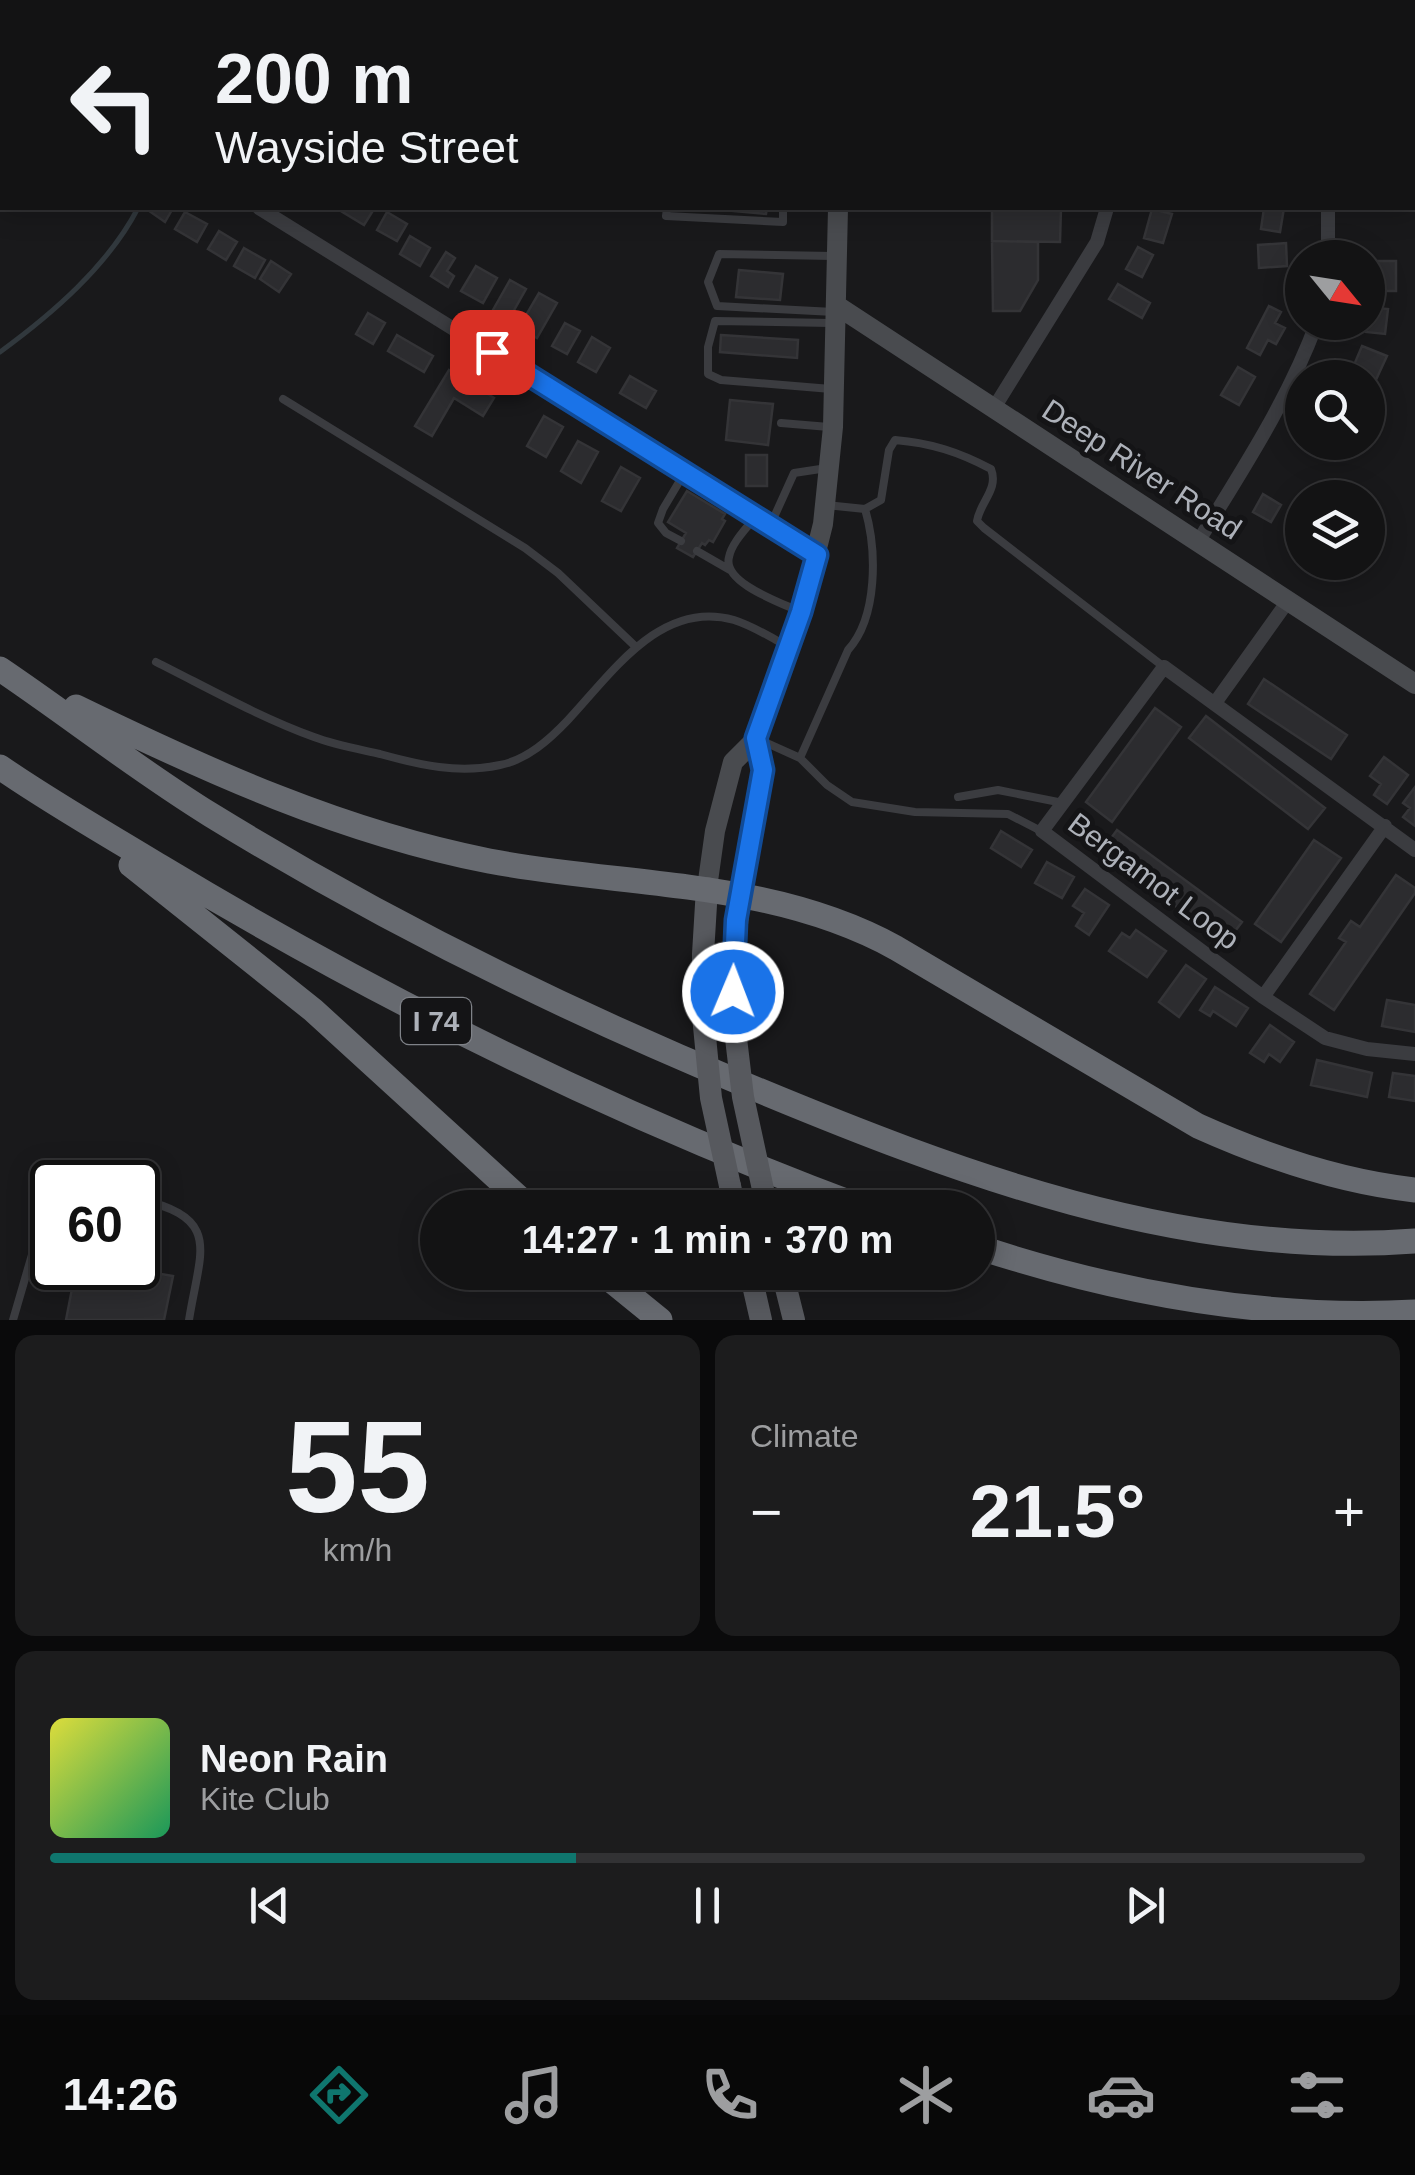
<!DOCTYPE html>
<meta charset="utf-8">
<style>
:root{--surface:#131314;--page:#1c1c1d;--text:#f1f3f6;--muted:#9d9ea0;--line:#323234;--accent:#0f766e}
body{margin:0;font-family:Arial,sans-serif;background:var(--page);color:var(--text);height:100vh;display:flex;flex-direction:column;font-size:38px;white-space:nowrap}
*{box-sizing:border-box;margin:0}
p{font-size:32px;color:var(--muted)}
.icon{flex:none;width:55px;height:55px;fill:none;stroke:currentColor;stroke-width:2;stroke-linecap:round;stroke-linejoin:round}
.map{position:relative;height:1320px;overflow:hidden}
.panel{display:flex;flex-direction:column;gap:15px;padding:15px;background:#0a0a0b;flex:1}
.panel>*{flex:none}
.hud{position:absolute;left:0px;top:0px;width:1415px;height:210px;box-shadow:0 5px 25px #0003,0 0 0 2px var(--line);background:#131314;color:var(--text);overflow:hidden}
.needle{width:65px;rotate:120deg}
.controls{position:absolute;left:1285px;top:240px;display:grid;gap:20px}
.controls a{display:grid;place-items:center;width:100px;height:100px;border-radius:50%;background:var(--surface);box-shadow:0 5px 25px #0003,0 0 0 2px var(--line);font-size:50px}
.speed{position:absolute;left:30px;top:1160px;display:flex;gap:20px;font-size:50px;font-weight:700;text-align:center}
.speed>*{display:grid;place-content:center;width:130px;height:130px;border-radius:50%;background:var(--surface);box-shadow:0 5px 25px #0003,0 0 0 2px var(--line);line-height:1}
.speed .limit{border:5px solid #111;border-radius:15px;background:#fff;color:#111}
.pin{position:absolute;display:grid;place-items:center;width:85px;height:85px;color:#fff;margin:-42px;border-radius:20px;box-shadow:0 5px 15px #0006}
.me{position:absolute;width:110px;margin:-55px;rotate:1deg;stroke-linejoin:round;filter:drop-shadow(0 0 8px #0008)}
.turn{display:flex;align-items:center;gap:35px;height:210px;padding:0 50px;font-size:45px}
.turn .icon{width:130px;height:130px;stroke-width:2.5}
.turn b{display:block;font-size:70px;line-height:85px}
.big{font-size:75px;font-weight:800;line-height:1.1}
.panel .card{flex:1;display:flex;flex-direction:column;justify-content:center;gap:15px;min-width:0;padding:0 35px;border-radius:20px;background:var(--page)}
.panel .dial{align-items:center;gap:0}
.dial b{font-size:130px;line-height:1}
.song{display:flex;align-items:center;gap:30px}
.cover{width:120px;height:120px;border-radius:15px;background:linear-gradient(135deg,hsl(60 70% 55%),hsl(150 70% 35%))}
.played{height:10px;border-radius:5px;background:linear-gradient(90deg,var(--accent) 40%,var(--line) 40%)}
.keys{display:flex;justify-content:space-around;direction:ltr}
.heat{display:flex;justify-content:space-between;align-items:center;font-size:55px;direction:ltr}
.panel .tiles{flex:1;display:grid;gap:15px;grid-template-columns:1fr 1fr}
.card:last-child{grid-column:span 2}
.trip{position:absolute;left:420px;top:1190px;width:575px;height:100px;border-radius:50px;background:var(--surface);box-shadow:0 5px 25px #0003,0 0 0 2px var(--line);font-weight:800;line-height:100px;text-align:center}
.dock{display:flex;height:160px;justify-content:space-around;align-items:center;background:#080808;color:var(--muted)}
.dock .icon{width:70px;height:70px}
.dock .selected{color:var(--accent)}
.dock b{font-size:45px;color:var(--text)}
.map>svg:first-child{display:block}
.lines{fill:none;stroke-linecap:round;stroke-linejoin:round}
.stream{stroke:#31383d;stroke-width:5}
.building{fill:#2c2c2f;stroke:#343437;stroke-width:2.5}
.lane{stroke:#3b3c40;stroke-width:8}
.street{stroke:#3b3c40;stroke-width:14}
.secondary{stroke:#494b4f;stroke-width:20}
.primary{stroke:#57595e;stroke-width:22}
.highway{stroke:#676a70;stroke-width:25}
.primary-bridge{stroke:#57595e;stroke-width:22}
.route-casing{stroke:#114b97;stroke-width:25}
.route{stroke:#1a73e8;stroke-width:18}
.labels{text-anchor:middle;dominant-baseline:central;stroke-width:10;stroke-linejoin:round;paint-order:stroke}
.shield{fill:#141416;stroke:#7f8288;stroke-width:2.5}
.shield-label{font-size:28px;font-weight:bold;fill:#adb1b9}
.street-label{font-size:30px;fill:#adb1b9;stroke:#141416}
</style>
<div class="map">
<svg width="1415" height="1320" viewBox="0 0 1415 1320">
<rect width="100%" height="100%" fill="#19191b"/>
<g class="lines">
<path class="stream" d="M0,352C52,314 108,266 138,208"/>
</g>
<path class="building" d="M997,0H1065L997,2Z
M145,208H173L165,222Z
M343,208H371L374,209L364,225L341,211Z
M701,208H767L766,214Z
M992,208H1061L1060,242L992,241Z
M1264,208H1284L1280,232L1261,229Z
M1152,209L1172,214L1163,243L1144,238Z
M185,212L207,224L197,242L175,229Z
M387,212L407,224L397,241L377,230Z
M219,231L237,242L226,260L208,249Z
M410,236L430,248L420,266L400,254Z
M992,241L1038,242V280L1020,311H993Z
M1286,243L1287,266L1259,268L1258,245Z
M1138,247L1153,255L1142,277L1126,269Z
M244,248L265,260L255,278L234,266Z
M446,252L455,258L447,271L454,276L448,287L431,276Z
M271,261L291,274L279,292L260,279Z
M1373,261H1396V291H1373Z
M476,266L497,278L483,303L461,291Z
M739,270L783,274L780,300L736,297Z
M510,280L526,289L509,319L493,310Z
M1118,284L1150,303L1142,318L1109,299Z
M539,293L557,303L537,338L519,327Z
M1269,306L1281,312L1275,323L1285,328L1276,344L1268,340L1260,355L1247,348Z
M1368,307L1388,309L1385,334L1366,332Z
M368,313L385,323L373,344L356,334Z
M565,323L580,331L567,354L552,346Z
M397,335L433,356L424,372L388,351Z
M721,335L798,340L797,358L720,352Z
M592,337L610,348L596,372L578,362Z
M1362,346L1387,356L1375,382L1351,372Z
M1238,367L1255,377L1239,405L1221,395Z
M449,370L494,398L483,416L454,398L432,436L415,426Z
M630,376L656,391L646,408L620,393Z
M730,400L773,404L768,445L726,440Z
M544,416L563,427L546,457L527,446Z
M578,441L598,452L581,483L561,471Z
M746,455H767V486H746Z
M621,467L640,478L621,511L602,501Z
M687,491L725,514L722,519L725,521L713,542L709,540L705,545L702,543L693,557L677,548L686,533L668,522Z
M1263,494L1281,505L1271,522L1253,512Z
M1264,679L1347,735L1331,759L1248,704Z
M1155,708L1181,727L1112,822L1086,802Z
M1206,716L1325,808L1308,829L1189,738Z
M1384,757L1408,775L1387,804L1374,795L1381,784L1370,776Z
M1415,787V826L1403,817L1410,808L1403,803Z
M1117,830L1242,922L1226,943L1101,852Z
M1001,831L1032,850L1021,867L991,848Z
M1314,840L1341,858L1281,942L1255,924Z
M1047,862L1074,877L1062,898L1035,883Z
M1396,875L1415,888V893L1334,1010L1310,994L1346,942L1339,938L1351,921L1360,927Z
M1085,889L1109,905L1089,935L1076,926L1084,913L1073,906Z
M1136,930L1166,951L1147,977L1109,951L1122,933L1130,938Z
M1186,965L1206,979L1179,1017L1159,1002Z
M1215,987L1248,1008L1236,1026L1213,1011L1210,1016L1200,1010Z
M1387,1000L1415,1005V1032L1382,1026Z
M1270,1025L1294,1042L1280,1062L1269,1054L1264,1062L1250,1053Z
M1317,1060L1372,1073L1367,1097L1311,1085Z
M1393,1073L1415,1076V1101L1389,1097Z
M138,1243L153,1246L149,1272L173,1276L164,1320H66L76,1268H138Z"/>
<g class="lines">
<path class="lane" d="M760,0V2
M667,208L666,216L783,222V208
M833,256L719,254L708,282L717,306L834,312
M831,323L715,321L708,347V374L721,380L831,389
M283,399L525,548L558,573L636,647
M781,423L829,427
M826,505L865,509L881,500L889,450L895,440C931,443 959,452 991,469C999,489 980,502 977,521L984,528L1164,667
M756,516C747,528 732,542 729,557C722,583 782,603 801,612
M770,526L794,473L827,468
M681,541L666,533L658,523L663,509L685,472
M697,551L730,570
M156,662C208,688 259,717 314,737C335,745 358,749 380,754C420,765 458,774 500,765C527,760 550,739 568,720C612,673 661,599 734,620C753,626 771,637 788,647
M760,740L800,758L827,785L852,802L915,812L1008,814L1041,831
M800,758L848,650C878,617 877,550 865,509
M958,797L998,790L1063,803
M138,1199C223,1218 200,1250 189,1320
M13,1320L38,1234L52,1208"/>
<path class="street" d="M502,0L506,2
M816,0L818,2
M9,2L11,0
M61,2L62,0
M690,2L695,0
M1106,2V0
M1341,2V0
M0,14L2,11
M0,47L2,48
M259,208L817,555
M1328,258V208
M994,408L1097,242L1107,208
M1198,542C1242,470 1288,401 1317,322
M1215,703L1288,601
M1415,850L1164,667L1042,831L1263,997L1325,1038L1367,1049L1415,1054
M1263,997L1385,826"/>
<path class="secondary" d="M844,2V0
M836,305L1415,684
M707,888L715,831L733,762L756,739L801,612L823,524L833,427L838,208
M740,894L763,770L756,739"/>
<path class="primary" d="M703,1016V954L707,888
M735,1030L734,955L740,894
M730,1186L735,1208
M750,1272L761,1320
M782,1272L794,1320"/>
<path class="highway" d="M0,669C71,717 138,770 211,815C382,920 562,1009 746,1085C957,1173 1183,1259 1415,1241
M76,707C210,772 342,832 489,861C626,887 771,879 896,948L1198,1126C1267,1157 1340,1182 1415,1190
M0,767C52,803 107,834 161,867C385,1002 619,1117 864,1208
M131,865L313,1010L530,1208
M978,1247C1118,1293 1266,1320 1415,1312
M601,1272L660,1320"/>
<path class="primary-bridge" d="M703,1016L711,1098L730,1186
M735,1030L743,1097L767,1208"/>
</g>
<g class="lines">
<g class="route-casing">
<path id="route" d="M492,352L817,555L801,612L756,738L763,770L736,920L733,992"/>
</g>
<use href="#route" class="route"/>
</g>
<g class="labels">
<rect class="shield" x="401" y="998" width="70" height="46" rx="8"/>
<g class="shield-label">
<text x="436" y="1021">I 74</text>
</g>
<g class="street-label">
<text transform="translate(1142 469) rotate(33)">Deep River Road</text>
<text transform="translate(1154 881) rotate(37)">Bergamot Loop</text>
</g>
</g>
</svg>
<div class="controls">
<a><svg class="needle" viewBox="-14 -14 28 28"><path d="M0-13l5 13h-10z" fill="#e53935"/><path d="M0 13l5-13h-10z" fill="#9d9ea0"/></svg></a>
<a><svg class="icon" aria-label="search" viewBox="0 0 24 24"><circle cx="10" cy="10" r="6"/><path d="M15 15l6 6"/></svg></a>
<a><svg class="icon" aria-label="layers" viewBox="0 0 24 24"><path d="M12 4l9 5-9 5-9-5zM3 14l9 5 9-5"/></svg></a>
</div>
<div class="speed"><div class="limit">60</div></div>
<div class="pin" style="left:492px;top:352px;background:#d93025"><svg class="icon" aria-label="arrive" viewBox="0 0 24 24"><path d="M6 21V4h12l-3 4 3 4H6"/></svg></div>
<svg class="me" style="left:733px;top:992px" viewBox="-20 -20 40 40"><circle r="17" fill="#1a73e8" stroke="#fff" stroke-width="3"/><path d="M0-11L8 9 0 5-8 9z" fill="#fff"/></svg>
<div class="trip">14:27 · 1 min · 370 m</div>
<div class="hud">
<div class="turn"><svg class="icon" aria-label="left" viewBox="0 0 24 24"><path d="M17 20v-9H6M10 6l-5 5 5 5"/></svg><div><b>200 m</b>Wayside Street</div></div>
</div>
</div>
<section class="panel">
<div class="tiles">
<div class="card dial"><b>55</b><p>km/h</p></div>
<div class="card"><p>Climate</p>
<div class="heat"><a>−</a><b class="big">21.5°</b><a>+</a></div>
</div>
<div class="card">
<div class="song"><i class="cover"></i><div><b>Neon Rain</b><p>Kite Club</p></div></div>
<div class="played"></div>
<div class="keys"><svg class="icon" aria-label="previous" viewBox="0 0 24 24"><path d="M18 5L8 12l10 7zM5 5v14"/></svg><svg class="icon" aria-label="pause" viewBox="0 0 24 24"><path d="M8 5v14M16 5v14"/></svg><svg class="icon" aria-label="next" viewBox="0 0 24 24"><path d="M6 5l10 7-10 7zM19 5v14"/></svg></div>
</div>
</div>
</section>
<nav class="dock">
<b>14:26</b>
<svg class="icon selected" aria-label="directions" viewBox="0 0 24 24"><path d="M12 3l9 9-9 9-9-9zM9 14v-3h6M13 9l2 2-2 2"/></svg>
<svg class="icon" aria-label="music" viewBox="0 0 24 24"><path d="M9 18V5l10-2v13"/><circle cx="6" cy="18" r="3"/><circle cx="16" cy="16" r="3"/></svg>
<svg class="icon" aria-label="phone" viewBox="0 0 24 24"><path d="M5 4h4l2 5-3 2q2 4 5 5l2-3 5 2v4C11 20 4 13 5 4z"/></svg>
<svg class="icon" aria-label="climate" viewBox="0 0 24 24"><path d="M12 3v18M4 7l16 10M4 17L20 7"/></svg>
<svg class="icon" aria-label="car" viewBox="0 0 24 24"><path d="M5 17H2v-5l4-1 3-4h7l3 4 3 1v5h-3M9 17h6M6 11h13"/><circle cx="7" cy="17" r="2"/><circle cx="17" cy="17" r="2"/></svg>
<svg class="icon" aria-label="filters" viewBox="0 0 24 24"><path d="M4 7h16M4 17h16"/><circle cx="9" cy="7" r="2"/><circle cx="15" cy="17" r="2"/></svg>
</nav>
